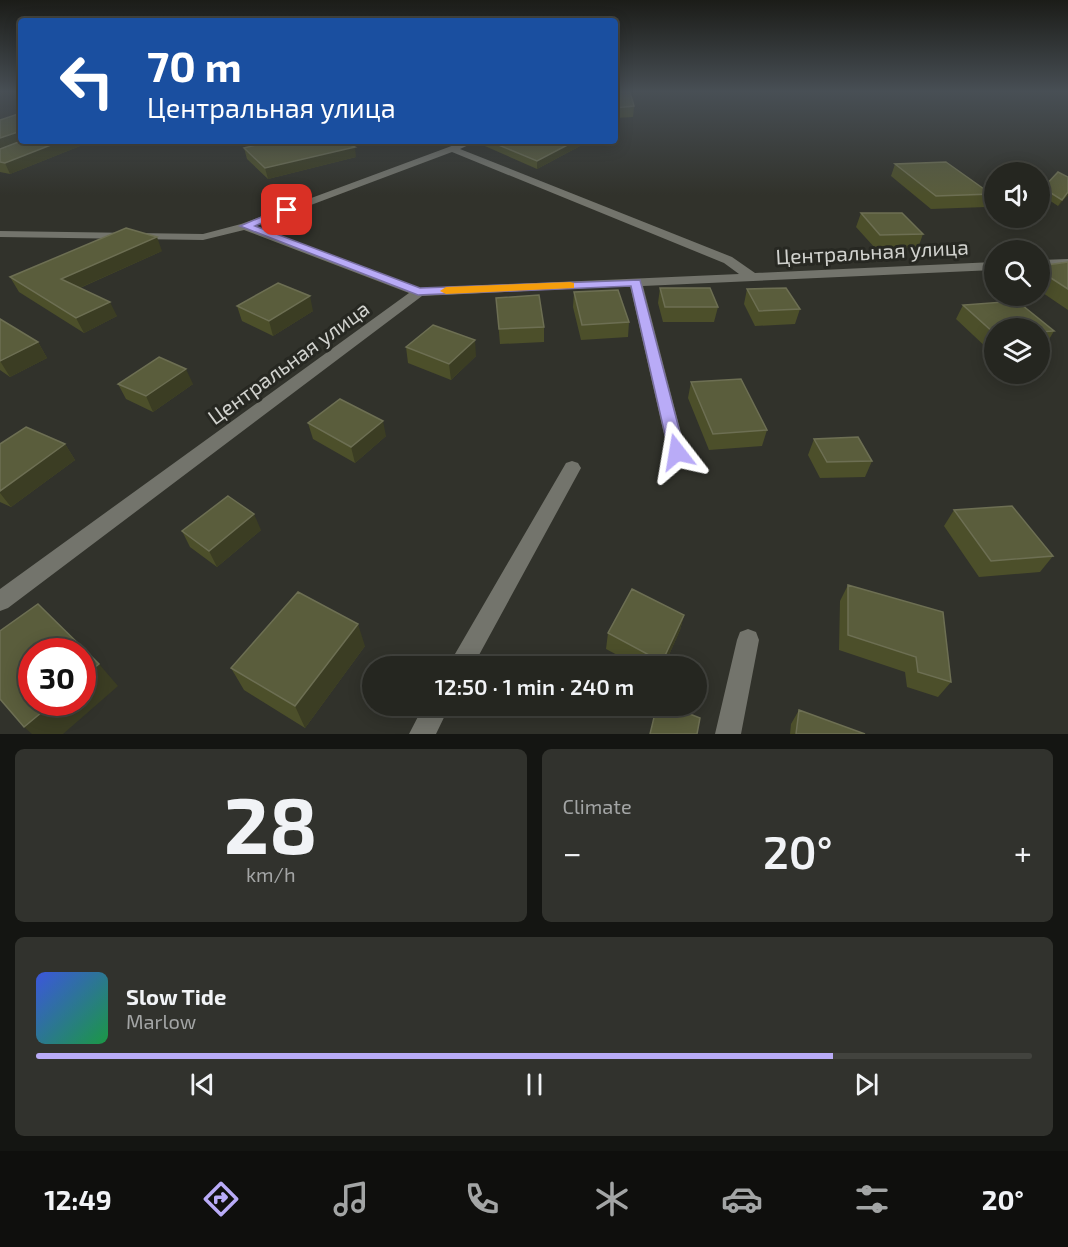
<!DOCTYPE html>
<meta charset="utf-8">
<style>
:root{--surface:#252620;--page:#31322d;--text:#f1f3f6;--muted:#a3a5a5;--line:#42433e;--accent:#b9abf7}
body{margin:0;font-family:"Exo 2",sans-serif;background:var(--page);color:var(--text);height:100vh;display:flex;flex-direction:column;font-size:22px;white-space:nowrap}
*{box-sizing:border-box;margin:0}
p{font-size:20px;color:var(--muted)}
.icon{flex:none;width:33px;height:33px;fill:none;stroke:currentColor;stroke-width:2;stroke-linecap:round;stroke-linejoin:round}
.map{position:relative;height:734px;overflow:hidden}
.sheet{display:flex;flex-direction:column;gap:15px;padding:15px;background:#141512;flex:1}
.sheet>*{flex:none}
.guide{position:absolute;left:18px;top:18px;width:600px;height:126px;border-radius:6px;box-shadow:0 3px 15px #0003,0 0 0 2px var(--line);background:#1a4fa0;color:#fff;overflow:hidden}
.fabs{position:absolute;left:984px;top:162px;display:grid;gap:12px}
.fabs a{display:grid;place-items:center;width:66px;height:66px;border-radius:50%;background:var(--surface);box-shadow:0 3px 15px #0003,0 0 0 2px var(--line);font-size:30px}
.speed{position:absolute;left:18px;top:638px;display:flex;gap:12px;font-size:30px;font-weight:700;text-align:center}
.speed>*{display:grid;place-content:center;width:78px;height:78px;border-radius:50%;background:var(--surface);box-shadow:0 3px 15px #0003,0 0 0 2px var(--line);line-height:1}
.speed .limit{border:9px solid #d22;background:#fff;color:#111}
.pin{position:absolute;display:grid;place-items:center;width:51px;height:51px;color:#fff;margin:-26px;border-radius:12px;box-shadow:0 3px 9px #0006}
.me{position:absolute;width:66px;margin:-33px;rotate:346deg;stroke-linejoin:round;filter:drop-shadow(0 0 4px #0008)}
.turn{display:flex;align-items:center;gap:21px;height:126px;padding:0 30px;font-size:27px}
.turn .icon{width:78px;height:78px;stroke-width:2.5}
.turn b{display:block;font-size:42px;line-height:51px}
.big{font-size:45px;font-weight:600;line-height:1.1}
.sheet .tile{flex:1;display:flex;flex-direction:column;justify-content:center;gap:9px;min-width:0;padding:0 21px;border-radius:9px;background:var(--page)}
.sheet .dial{align-items:center;gap:0}
.dial b{font-size:78px;line-height:1}
.song{display:flex;align-items:center;gap:18px}
.cover{width:72px;height:72px;border-radius:9px;background:linear-gradient(135deg,hsl(230 70% 55%),hsl(140 70% 35%))}
.played{height:6px;border-radius:3px;background:linear-gradient(90deg,var(--accent) 80%,var(--line) 80%)}
.keys{display:flex;justify-content:space-around;direction:ltr}
.heat{display:flex;justify-content:space-between;align-items:center;font-size:33px;direction:ltr}
.sheet .tiles{flex:1;display:grid;gap:15px;grid-template-columns:1fr 1fr}
.tile:last-child{grid-column:span 2}
.trip{position:absolute;left:362px;top:656px;width:345px;height:60px;border-radius:30px;background:var(--surface);box-shadow:0 3px 15px #0003,0 0 0 2px var(--line);font-weight:600;line-height:60px;text-align:center}
.dock{display:flex;height:96px;justify-content:space-around;align-items:center;background:#0f0f0d;color:var(--muted)}
.dock .icon{width:42px;height:42px}
.dock .on{color:var(--accent)}
.dock b{font-size:27px;color:var(--text)}
.map>svg:first-child{display:block}
.lines{fill:none;stroke-linecap:round;stroke-linejoin:round}
.minor{fill:#73746c;fill-rule:evenodd}
.wall{fill:#4c4f2a}
.shaded-wall{fill:#3b3d23}
.building{fill:#5a5d3c;stroke:#6d6f53;stroke-width:1.5}
.route{fill:#b9abf7;stroke:#786fa1;stroke-width:1.5}
.slow{fill:#f59e0b}
.labels{text-anchor:middle;dominant-baseline:central;stroke-width:6;stroke-linejoin:round;paint-order:stroke}
.street-label{font-size:21px;fill:#d1d2ce;stroke:#272822}
</style>
<div class="map">
<svg width="1068" height="734" viewBox="0 0 1068 734">
<rect width="100%" height="100%" fill="#31322b"/>
<g class="lines">
<path class="minor" d="M465,141H477L460,149L732,257L755,273L994,262V270L643,286L686,452L683,456H671L668,452L630,286L422,296L8,608L0,611V589L409,293L244,230L203,240L0,237V231L203,234L241,224ZM452,152L724,263L739,274L420,288L255,226Z
M1068,259V267L1040,268V260Z
M572,461L578,463L581,468L473,666H448L566,463Z
M748,629L756,632L759,640L741,734H715L737,640L740,632Z
M424,705H450L436,734H409Z"/>
</g>
<path class="wall" d="M615,92L634,106L633,117L615,118Z
M0,120L21,141H101L90,145L85,144L10,174L0,172Z
M477,141H580V146L537,169L478,143Z
M244,148L356,157L268,179L247,159Z
M895,164L991,194L986,207L931,209L891,176Z
M1068,177V195L1058,206L1040,194L1043,188Z
M861,213L923,234L918,248H875L856,227Z
M162,251L80,288L117,316L84,333L19,292L10,277Z
M1068,262V310L1040,291V266Z
M660,288L718,307L714,322H663L658,303Z
M747,289L800,309L795,324L755,326L744,304Z
M574,292L629,322L628,337L581,340L573,307Z
M496,298L544,327V342L500,344Z
M963,305L1054,331L1045,346L1040,347V328H994V350H989L956,319Z
M237,306L313,311L273,336L242,321Z
M0,319L38,342L47,358L10,377L0,370Z
M406,347L476,356L451,380L408,363Z
M691,382L767,430L762,446L709,450L688,398Z
M118,384H193L153,412L126,399Z
M308,423L386,436L355,463L313,439Z
M814,439L872,461L865,477L820,478L808,455Z
M0,444H65L75,460L11,507L0,502Z
M954,510L1053,556L1040,572L979,577L944,526Z
M261,530L217,567L190,547L182,531Z
M848,585L951,682L938,697L907,687L905,672L839,650L840,601Z
M684,615L680,630L664,666H638L606,649L608,633Z
M365,646L305,728L244,690L231,668Z
M799,710L865,734H790L791,724Z"/>
<path class="shaded-wall" d="M21,131V141L0,151V138Z
M61,141H83L85,144L10,174L5,163Z
M89,141H101L90,145Z
M575,141H580V146L537,169V161Z
M355,147L356,157L268,179L265,168Z
M1068,192V195L1058,206L1062,200Z
M157,237L162,251L68,293L61,279Z
M310,296L313,311L273,336L269,321Z
M110,302L117,316L84,333L76,318Z
M475,340L476,356L451,380L449,364Z
M38,342L47,358L10,377L0,361Z
M186,369L193,384L153,412L146,396Z
M383,421L386,436L355,463L351,447Z
M65,444L75,460L11,507L0,493V491Z
M254,514L261,530L217,567L209,551Z
M684,615L680,630L664,666H661L662,662Z
M358,624L365,646L305,728L295,706Z
M99,664L118,686L63,734H32L24,727L54,702H82V678Z"/>
<path class="building" d="M615,92H630L634,106L615,108Z
M21,113V131L0,138V120Z
M21,141H61L5,163L0,162V149Z
M272,141H341L355,147L265,168L244,148Z
M489,141H575L537,161Z
M946,162L991,194L936,196L895,164Z
M1058,172L1068,177V192L1062,200L1043,188Z
M861,213H902L923,234L880,235Z
M126,228L157,237L61,279L110,302L76,318L10,277Z
M1068,262V289L1040,271V266Z
M278,283L310,296L269,321L237,306Z
M660,288H710L718,307H665Z
M786,288L800,309L759,311L747,289Z
M618,290L629,322L582,325L574,292Z
M539,295L544,327L499,329L496,298Z
M1017,301L1054,331L1040,332V328H994V333L963,305Z
M0,319L38,342L0,361Z
M433,325L475,340L449,364L406,347Z
M159,357L186,369L146,396L118,384Z
M741,379L767,430L713,434L691,382Z
M340,399L383,421L351,447L308,423Z
M26,427L65,444L0,491V444Z
M858,437L872,461L827,462L814,439Z
M228,496L254,514L209,551L182,531Z
M1012,506L1053,556L991,561L954,510Z
M848,585L943,612L951,682L918,672L916,657L848,635Z
M632,589L684,615L662,662L608,633Z
M298,592L358,624L295,706L231,668Z
M38,604L99,664L82,678V651H32V702H54L24,727L0,699V631Z
M657,705H667L700,718L697,734H650Z
M799,710L865,734H796Z"/>
<linearGradient id="sky" x2="0" y2="1"><stop stop-color="#1b1c18"/><stop offset="0.47" stop-color="#484f55"/><stop offset="1" stop-color="#484f55" stop-opacity="0"/></linearGradient>
<rect width="1068" height="195" fill="url(#sky)"/>
<path class="route" d="M283,208L292,210L255,226L420,288L640,280L685,452L683,456H672L669,452L631,286L418,295L240,226Z"/>
<path class="slow" d="M570,282L574,283V288L446,294L440,291L446,287Z"/>
<g class="labels">
<g class="street-label">
<text transform="translate(872 251) rotate(-3)">Центральная улица</text>
<text transform="translate(288 362) rotate(-36)">Центральная улица</text>
</g>
</g>
</svg>
<div class="fabs">
<a><svg class="icon" aria-label="sound" viewBox="0 0 24 24"><path d="M4 9h4l5-4v14l-5-4H4zM17 9q2 3 0 6"/></svg></a>
<a><svg class="icon" aria-label="search" viewBox="0 0 24 24"><circle cx="10" cy="10" r="6"/><path d="M15 15l6 6"/></svg></a>
<a><svg class="icon" aria-label="layers" viewBox="0 0 24 24"><path d="M12 4l9 5-9 5-9-5zM3 14l9 5 9-5"/></svg></a>
</div>
<div class="speed"><div class="limit">30</div></div>
<div class="pin" style="left:287px;top:210px;background:#d93025"><svg class="icon" aria-label="arrive" viewBox="0 0 24 24"><path d="M6 21V4h12l-3 4 3 4H6"/></svg></div>
<svg class="me" style="left:677px;top:452px" viewBox="-20 -20 40 40"><path d="M0-17L14 15 0 8-14 15z" fill="#b9abf7" stroke="#fff" stroke-width="4"/></svg>
<div class="trip">12:50 · 1 min · 240 m</div>
<div class="guide">
<div class="turn"><svg class="icon" aria-label="left" viewBox="0 0 24 24"><path d="M17 20v-9H6M10 6l-5 5 5 5"/></svg><div><b>70 m</b>Центральная улица</div></div>
</div>
</div>
<section class="sheet">
<div class="tiles">
<div class="tile dial"><b>28</b><p>km/h</p></div>
<div class="tile"><p>Climate</p>
<div class="heat"><a>−</a><b class="big">20°</b><a>+</a></div>
</div>
<div class="tile">
<div class="song"><i class="cover"></i><div><b>Slow Tide</b><p>Marlow</p></div></div>
<div class="played"></div>
<div class="keys"><svg class="icon" aria-label="previous" viewBox="0 0 24 24"><path d="M18 5L8 12l10 7zM5 5v14"/></svg><svg class="icon" aria-label="pause" viewBox="0 0 24 24"><path d="M8 5v14M16 5v14"/></svg><svg class="icon" aria-label="next" viewBox="0 0 24 24"><path d="M6 5l10 7-10 7zM19 5v14"/></svg></div>
</div>
</div>
</section>
<nav class="dock">
<b>12:49</b>
<svg class="icon on" aria-label="directions" viewBox="0 0 24 24"><path d="M12 3l9 9-9 9-9-9zM9 14v-3h6M13 9l2 2-2 2"/></svg>
<svg class="icon" aria-label="music" viewBox="0 0 24 24"><path d="M9 18V5l10-2v13"/><circle cx="6" cy="18" r="3"/><circle cx="16" cy="16" r="3"/></svg>
<svg class="icon" aria-label="phone" viewBox="0 0 24 24"><path d="M5 4h4l2 5-3 2q2 4 5 5l2-3 5 2v4C11 20 4 13 5 4z"/></svg>
<svg class="icon" aria-label="climate" viewBox="0 0 24 24"><path d="M12 3v18M4 7l16 10M4 17L20 7"/></svg>
<svg class="icon" aria-label="car" viewBox="0 0 24 24"><path d="M5 17H2v-5l4-1 3-4h7l3 4 3 1v5h-3M9 17h6M6 11h13"/><circle cx="7" cy="17" r="2"/><circle cx="17" cy="17" r="2"/></svg>
<svg class="icon" aria-label="filters" viewBox="0 0 24 24"><path d="M4 7h16M4 17h16"/><circle cx="9" cy="7" r="2"/><circle cx="15" cy="17" r="2"/></svg>
<b>20°</b>
</nav>
